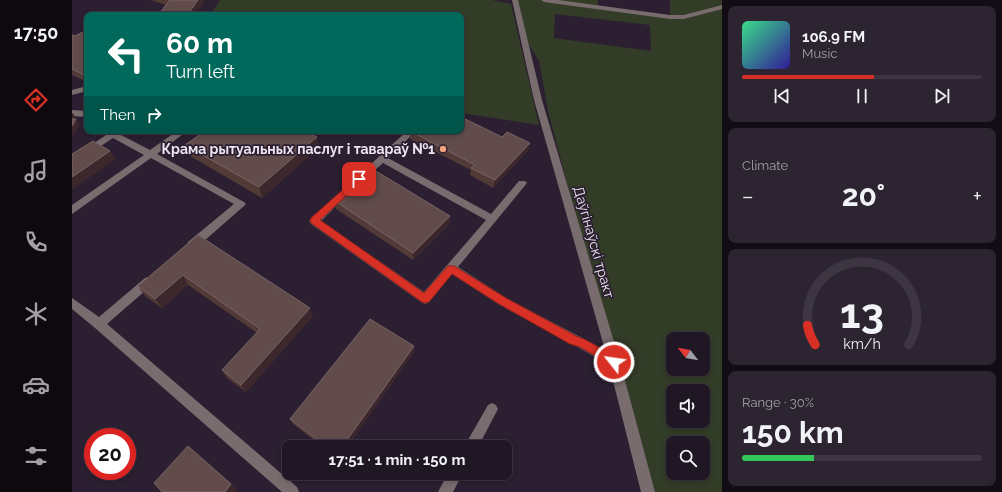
<!DOCTYPE html>
<meta charset="utf-8">
<style>
:root{--surface:#201725;--page:#2d2432;--text:#f1f3f6;--muted:#a29fa7;--line:#3d3642;--accent:#d93025}
body{margin:0;font-family:Raleway,sans-serif;background:var(--page);color:var(--text);height:100vh;display:flex;flex-direction:column;font-size:15px;white-space:nowrap}
*{box-sizing:border-box;margin:0}
p{font-size:13px;color:var(--muted)}
.icon{flex:none;width:22px;height:22px;fill:none;stroke:currentColor;stroke-width:2;stroke-linecap:round;stroke-linejoin:round}
.map{position:relative;flex:1;overflow:hidden}
.sheet{display:flex;flex-direction:column;gap:6px;padding:6px;background:#120d14;width:280px}
.sheet>*{flex:none}
.banner{position:absolute;left:12px;top:12px;width:380px;height:122px;border-radius:8px;box-shadow:0 2px 6px #0003,0 0 0 1px var(--line);background:#00695c;color:#fff;overflow:hidden}
.needle{width:26px;rotate:301deg}
.buttons{position:absolute;left:594px;top:332px;display:grid;gap:8px}
.buttons a{display:grid;place-items:center;width:44px;height:44px;border-radius:8px;background:var(--surface);box-shadow:0 2px 6px #0003,0 0 0 1px var(--line);font-size:20px}
.speed{position:absolute;left:12px;top:428px;display:flex;gap:8px;font-size:20px;font-weight:700;text-align:center}
.speed>*{display:grid;place-content:center;width:52px;height:52px;border-radius:50%;background:var(--surface);box-shadow:0 2px 6px #0003,0 0 0 1px var(--line);line-height:1}
.speed .limit{border:6px solid #d22;background:#fff;color:#111}
.pin{position:absolute;display:grid;place-items:center;width:34px;height:34px;color:#fff;margin:-17px;border-radius:8px;box-shadow:0 2px 6px #0006}
.me{position:absolute;width:44px;margin:-22px;rotate:300deg;stroke-linejoin:round;filter:drop-shadow(0 0 3px #0008)}
.turn{display:flex;align-items:center;gap:14px;height:84px;padding:0 16px;font-size:18px}
.turn .icon{width:52px;height:52px;stroke-width:2.5}
.turn b{display:block;font-size:28px;line-height:34px}
.then{display:flex;align-items:center;height:38px;padding:0 16px;background:#0003;gap:8px;font-size:15px}
.big{font-size:30px;font-weight:700;line-height:1.1}
.sheet .tile{flex:1;display:flex;flex-direction:column;justify-content:center;gap:6px;min-width:0;padding:0 14px;border-radius:8px;background:var(--page)}
.sheet .dial{align-items:center;gap:0}
.dial svg{height:104px;overflow:visible;fill:none;stroke:var(--line);stroke-width:7;stroke-linecap:round;text-anchor:middle}
.dial text{fill:var(--text);stroke:none}
.song{display:flex;align-items:center;gap:12px}
.cover{width:48px;height:48px;border-radius:6px;background:linear-gradient(135deg,hsl(150 70% 55%),hsl(250 70% 35%))}
.played{height:4px;border-radius:2px;background:linear-gradient(90deg,var(--accent) 55%,var(--line) 55%)}
.keys{display:flex;justify-content:space-around;direction:ltr}
.heat{display:flex;justify-content:space-between;align-items:center;font-size:22px;direction:ltr}
.charge{height:6px;border-radius:3px;background:linear-gradient(90deg,#34c759 30%,var(--line) 0)}
.trip{position:absolute;left:210px;top:440px;width:230px;height:40px;border-radius:8px;background:var(--surface);box-shadow:0 2px 6px #0003,0 0 0 1px var(--line);font-weight:700;line-height:40px;text-align:center}
main{display:flex;flex:1;min-height:0}
.tab-bar{display:flex;flex-direction:column;width:72px;justify-content:space-around;align-items:center;background:#0d090f;color:var(--muted)}
.tab-bar .icon{width:28px;height:28px}
.tab-bar .current{color:var(--accent)}
.tab-bar b{font-size:18px;color:var(--text)}
.map>svg:first-child{display:block}
.green{fill:#323c27;fill-rule:evenodd}
.lines{fill:none;stroke-linecap:round;stroke-linejoin:round}
.minor{fill:#796c6e;fill-rule:evenodd}
.wall{fill:#523a37}
.shaded-wall{fill:#3b272c}
.building{fill:#624c4b;stroke:#786465}
.route{fill:#d93025;stroke:#8d1f18}
.poi-dot{fill:#f0a27a;stroke:#2b1f31;stroke-width:1.5}
.labels{text-anchor:middle;dominant-baseline:central;stroke-width:3.5;stroke-linejoin:round;paint-order:stroke}
.poi-label{font-size:14px;font-weight:bold;fill:#ece4f0;stroke:#2b1f31;text-anchor:end}
.street-label{font-size:14px;fill:#ece4f0;stroke:#2b1f31}
</style>
<main>
<nav class="tab-bar">
<b>17:50</b>
<svg class="icon current" aria-label="directions" viewBox="0 0 24 24"><path d="M12 3l9 9-9 9-9-9zM9 14v-3h6M13 9l2 2-2 2"/></svg>
<svg class="icon" aria-label="music" viewBox="0 0 24 24"><path d="M9 18V5l10-2v13"/><circle cx="6" cy="18" r="3"/><circle cx="16" cy="16" r="3"/></svg>
<svg class="icon" aria-label="phone" viewBox="0 0 24 24"><path d="M5 4h4l2 5-3 2q2 4 5 5l2-3 5 2v4C11 20 4 13 5 4z"/></svg>
<svg class="icon" aria-label="climate" viewBox="0 0 24 24"><path d="M12 3v18M4 7l16 10M4 17L20 7"/></svg>
<svg class="icon" aria-label="car" viewBox="0 0 24 24"><path d="M5 17H2v-5l4-1 3-4h7l3 4 3 1v5h-3M9 17h6M6 11h13"/><circle cx="7" cy="17" r="2"/><circle cx="17" cy="17" r="2"/></svg>
<svg class="icon" aria-label="filters" viewBox="0 0 24 24"><path d="M4 7h16M4 17h16"/><circle cx="9" cy="7" r="2"/><circle cx="15" cy="17" r="2"/></svg>
</nav>
<div class="map">
<svg width="650" height="492" viewBox="0 0 650 492">
<rect width="100%" height="100%" fill="#2b1f31"/>
<path class="green" d="M148,0H420L439,4L467,125L389,113V15H138Z
M443,0H526V7L598,17V0H650V492H580L542,362L476,111L467,61L450,34ZM483,14L578,25L579,51L482,38ZM601,339H631V369H601ZM601,391H631V421H601ZM601,443H631V473H601Z"/>
<g class="lines">
<path class="minor" d="M440,0H446L470,100L548,362L583,492H569L537,365L506,347L426,304L380,274L357,302L353,304L349,302L239,224L237,221L269,191H275L277,193L249,221L352,292L414,220L311,163L293,179H287L286,177L287,175L335,131H344L316,158L419,214L447,181H453L455,183L386,267L434,298L533,350L462,100Z
M469,0H486L598,15H612L650,5V9L612,19H598L472,2Z
M15,86V91L0,95V90Z
M0,110L15,111V117L0,116Z
M40,131H50L47,134L78,150L105,131H115L85,154L172,202L174,204L172,206L124,248H116L115,245L116,242L162,204L79,158L0,214V205L72,155L41,138L0,165V158Z
M77,277L81,278L82,281L81,284L35,324L225,487L227,492H210L23,328L0,309V298L27,317L73,278Z
M420,403L424,405L426,409L406,447H392L416,405Z
M376,473H391L381,492H366Z"/>
</g>
<path class="wall" d="M79,0H131L132,3L94,5Z
M15,30V82L0,75V35L3,36Z
M83,131H95L90,135Z
M317,131H333L329,134L326,132L324,134Z
M338,131L430,137L458,143L456,150L421,188L398,175L399,170L338,139Z
M245,137L247,147L190,198L118,156L113,145Z
M263,201L378,216L377,224L341,260L264,209Z
M126,235L241,316L174,392L155,378L150,370L185,333L116,285L90,308L73,296L66,286Z
M342,346V352L275,447H251L221,424L218,419Z"/>
<path class="shaded-wall" d="M126,0H131L132,3L123,15H115Z
M15,73V80L12,75Z
M1,113L4,119L0,125V114Z
M4,119L8,125L0,137V126Z
M88,131H95L90,135Z
M324,131H326V132L324,134Z
M330,131H333L329,134Z
M245,137L247,147L190,198L187,187Z
M458,143L456,150L421,188L423,180Z
M38,151L44,159L0,190V177Z
M378,216L377,224L341,260V253Z
M111,275L116,285L90,308L83,299Z
M238,308L241,316L174,392L169,385Z
M342,346V352L275,447H270Z
M116,446L165,489L163,492H153Z"/>
<path class="building" d="M98,0H126L115,15H86Z
M15,30V73L12,75L0,69V35L3,36Z
M389,117L430,137L435,132L458,143L423,180L399,168L403,165L338,131H389Z
M0,119H4L0,126Z
M133,131H233L245,137L187,187L113,145Z
M21,141L38,151L0,177V154Z
M299,168L378,216L341,253L263,201Z
M126,235L238,308L169,385L150,370L188,329L111,275L83,299L66,286Z
M298,319L342,346L270,447H255L218,419Z
M116,446L159,484L153,492H90L82,483Z"/>
<path class="route" d="M287,176L291,179L290,181L248,220L352,293L376,266H382L434,298L504,336L514,340L546,358L548,362L546,365L542,367L539,365L508,347L498,344L427,304L380,274L357,302L353,303L350,302L239,223L238,221L239,218L285,177Z"/>
<circle class="poi-dot" cx="371" cy="149" r="4"/>
<g class="labels">
<g class="poi-label">
<text x="363" y="149">Крама рытуальных паслуг і тавараў №1</text>
</g>
<g class="street-label">
<text transform="translate(522 242) rotate(74)">Даўгінаўскі тракт</text>
</g>
</g>
</svg>
<div class="buttons">
<a><svg class="needle" viewBox="-14 -14 28 28"><path d="M0-13l5 13h-10z" fill="#e53935"/><path d="M0 13l5-13h-10z" fill="#a29fa7"/></svg></a>
<a><svg class="icon" aria-label="sound" viewBox="0 0 24 24"><path d="M4 9h4l5-4v14l-5-4H4zM17 9q2 3 0 6"/></svg></a>
<a><svg class="icon" aria-label="search" viewBox="0 0 24 24"><circle cx="10" cy="10" r="6"/><path d="M15 15l6 6"/></svg></a>
</div>
<div class="speed"><div class="limit">20</div></div>
<div class="pin" style="left:287px;top:179px;background:#d93025"><svg class="icon" aria-label="arrive" viewBox="0 0 24 24"><path d="M6 21V4h12l-3 4 3 4H6"/></svg></div>
<svg class="me" style="left:542px;top:362px" viewBox="-20 -20 40 40"><circle r="17" fill="#d93025" stroke="#fff" stroke-width="3"/><path d="M0-11L8 9 0 5-8 9z" fill="#fff"/></svg>
<div class="trip">17:51 · 1 min · 150 m</div>
<div class="banner">
<div class="turn"><svg class="icon" aria-label="left" viewBox="0 0 24 24"><path d="M17 20v-9H6M10 6l-5 5 5 5"/></svg><div><b>60 m</b>Turn left</div></div>
<div class="then">Then<svg class="icon" aria-label="right" viewBox="0 0 24 24"><path d="M7 20v-9h11M14 6l5 5-5 5"/></svg></div>
</div>
</div>
<section class="sheet">
<div class="tile">
<div class="song"><i class="cover"></i><div><b>106.9 FM</b><p>Music</p></div></div>
<div class="played"></div>
<div class="keys"><svg class="icon" aria-label="previous" viewBox="0 0 24 24"><path d="M18 5L8 12l10 7zM5 5v14"/></svg><svg class="icon" aria-label="pause" viewBox="0 0 24 24"><path d="M8 5v14M16 5v14"/></svg><svg class="icon" aria-label="next" viewBox="0 0 24 24"><path d="M6 5l10 7-10 7zM19 5v14"/></svg></div>
</div>
<div class="tile"><p>Climate</p>
<div class="heat"><a>−</a><b class="big">20°</b><a>+</a></div>
</div>
<div class="tile dial"><svg viewBox="0 0 100 80">
<path d="M14 69A42 42 0 1 1 86 69"/>
<path d="M14 69A42 42 0 0 1 8 54" stroke="#d93025"/>
<text x="50" y="56" font-size="32" font-weight="700">13</text>
<text x="50" y="72" font-size="11">km/h</text>
</svg></div>
<div class="tile"><p>Range · 30%</p><b class="big">150 km</b><div class="charge"></div></div>
</section>
</main>
